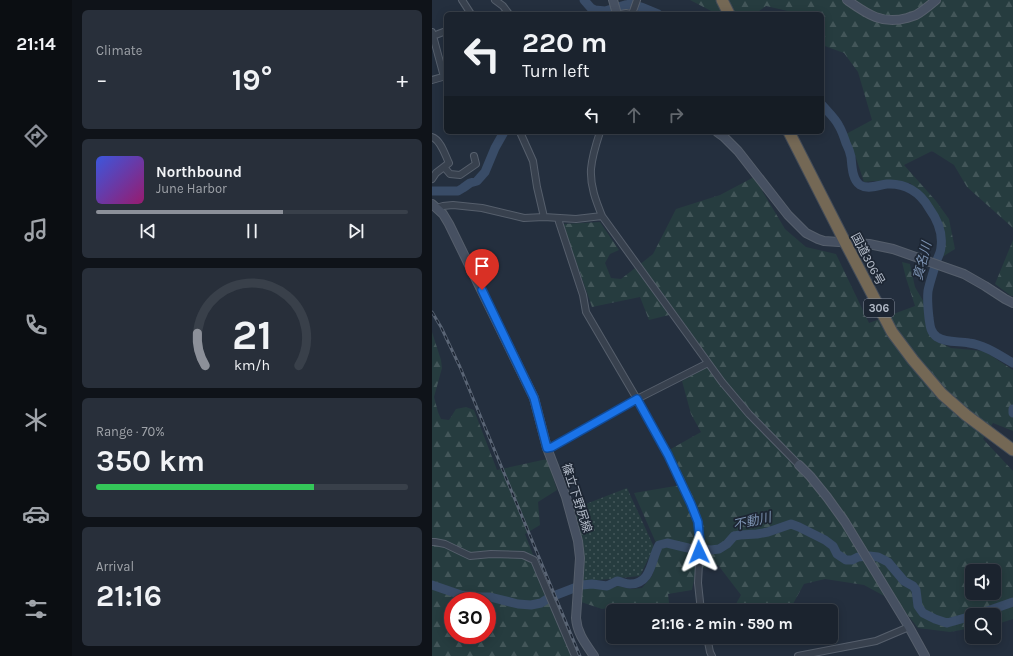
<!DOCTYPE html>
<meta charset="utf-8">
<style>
:root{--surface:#1b232e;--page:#282f3a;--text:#f1f3f6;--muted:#a0a4aa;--line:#39404a;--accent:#8c9099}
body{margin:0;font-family:Karla,"Noto Sans JP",sans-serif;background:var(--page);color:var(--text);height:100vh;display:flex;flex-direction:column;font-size:15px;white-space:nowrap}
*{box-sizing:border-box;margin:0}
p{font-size:13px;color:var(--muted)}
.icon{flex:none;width:22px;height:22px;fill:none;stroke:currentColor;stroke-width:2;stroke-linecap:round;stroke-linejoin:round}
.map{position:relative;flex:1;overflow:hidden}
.side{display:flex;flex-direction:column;gap:10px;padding:10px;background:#0f1319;width:360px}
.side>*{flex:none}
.hud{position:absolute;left:12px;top:12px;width:380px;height:122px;border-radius:6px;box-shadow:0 2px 10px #0003,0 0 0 1px var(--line);background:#1b232e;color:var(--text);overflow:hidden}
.fabs{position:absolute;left:533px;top:564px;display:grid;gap:8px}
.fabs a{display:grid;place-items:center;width:36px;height:36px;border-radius:6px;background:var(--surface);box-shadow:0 2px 10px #0003,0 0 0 1px var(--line);font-size:20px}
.speed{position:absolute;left:12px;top:592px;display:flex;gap:8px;font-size:20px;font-weight:700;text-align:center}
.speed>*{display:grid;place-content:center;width:52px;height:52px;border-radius:50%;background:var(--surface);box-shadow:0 2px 10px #0003,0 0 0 1px var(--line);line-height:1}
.speed .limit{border:6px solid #d22;background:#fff;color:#111}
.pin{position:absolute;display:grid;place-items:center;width:34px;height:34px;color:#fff;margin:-41px -17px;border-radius:50% 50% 50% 0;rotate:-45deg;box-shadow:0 0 4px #0007}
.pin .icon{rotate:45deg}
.me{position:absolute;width:44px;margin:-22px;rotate:358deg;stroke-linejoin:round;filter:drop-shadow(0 0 3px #0008)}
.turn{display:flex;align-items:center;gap:14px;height:84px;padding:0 12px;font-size:18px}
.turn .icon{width:52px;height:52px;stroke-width:2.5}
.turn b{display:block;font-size:28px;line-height:34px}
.lanes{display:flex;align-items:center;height:38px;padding:0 12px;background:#0003;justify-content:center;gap:20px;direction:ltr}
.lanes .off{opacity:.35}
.big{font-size:30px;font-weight:700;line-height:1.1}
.side .tile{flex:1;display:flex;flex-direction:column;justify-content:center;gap:6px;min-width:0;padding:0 14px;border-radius:6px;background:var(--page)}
.side .dial{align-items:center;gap:0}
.dial svg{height:104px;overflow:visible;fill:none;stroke:var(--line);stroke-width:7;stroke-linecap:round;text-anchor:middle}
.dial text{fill:var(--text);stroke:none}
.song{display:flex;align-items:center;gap:12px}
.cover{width:48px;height:48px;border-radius:6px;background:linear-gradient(135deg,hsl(230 70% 55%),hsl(320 70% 35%))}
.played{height:4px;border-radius:2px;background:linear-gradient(90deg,var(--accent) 60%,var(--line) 60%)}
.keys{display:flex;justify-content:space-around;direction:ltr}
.heat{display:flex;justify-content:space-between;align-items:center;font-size:22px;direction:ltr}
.charge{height:6px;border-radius:3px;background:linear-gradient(90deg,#34c759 70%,var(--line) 0)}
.trip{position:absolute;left:174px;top:604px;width:232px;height:40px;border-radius:6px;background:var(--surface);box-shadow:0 2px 10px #0003,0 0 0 1px var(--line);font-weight:700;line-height:40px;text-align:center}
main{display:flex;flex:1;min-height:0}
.menu{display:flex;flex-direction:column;width:72px;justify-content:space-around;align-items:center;background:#0b0e12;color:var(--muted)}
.menu .icon{width:28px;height:28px}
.menu .selected{color:var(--accent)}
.menu b{font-size:18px;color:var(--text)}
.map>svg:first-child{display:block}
.grass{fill:url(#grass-dots)}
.forest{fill:url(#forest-firs);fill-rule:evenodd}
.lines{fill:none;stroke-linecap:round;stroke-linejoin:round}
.river{stroke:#394c67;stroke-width:9}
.street-casing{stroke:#565f6c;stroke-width:8}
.secondary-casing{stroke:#565f6c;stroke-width:10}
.highway-casing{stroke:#434c59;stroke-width:13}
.street{stroke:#38414e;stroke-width:6}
.secondary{stroke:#465061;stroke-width:8}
.highway{stroke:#746855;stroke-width:11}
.rail-casing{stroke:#5a6575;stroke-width:3}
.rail{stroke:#1d2633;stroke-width:1.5;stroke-dasharray:4.5;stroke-linecap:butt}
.route-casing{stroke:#114b97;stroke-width:10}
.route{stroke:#1a73e8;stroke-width:7}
.labels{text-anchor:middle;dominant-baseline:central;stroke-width:3.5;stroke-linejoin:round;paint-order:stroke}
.shield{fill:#1d2633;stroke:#878f9c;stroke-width:1}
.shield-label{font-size:11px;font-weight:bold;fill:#b4bcc9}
.street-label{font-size:12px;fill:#b4bcc9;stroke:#1d2633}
.water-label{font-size:13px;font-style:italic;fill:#7c92b1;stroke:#1d2633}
</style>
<main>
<nav class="menu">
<b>21:14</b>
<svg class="icon selected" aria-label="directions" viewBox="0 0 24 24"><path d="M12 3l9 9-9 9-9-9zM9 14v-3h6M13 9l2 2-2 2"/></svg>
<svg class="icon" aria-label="music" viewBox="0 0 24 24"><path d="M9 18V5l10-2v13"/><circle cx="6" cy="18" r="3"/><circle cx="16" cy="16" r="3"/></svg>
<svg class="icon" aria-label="phone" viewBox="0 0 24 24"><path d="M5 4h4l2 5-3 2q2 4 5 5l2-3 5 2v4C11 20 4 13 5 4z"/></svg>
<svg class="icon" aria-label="climate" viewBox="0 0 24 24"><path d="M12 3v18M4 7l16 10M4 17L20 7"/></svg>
<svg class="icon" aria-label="car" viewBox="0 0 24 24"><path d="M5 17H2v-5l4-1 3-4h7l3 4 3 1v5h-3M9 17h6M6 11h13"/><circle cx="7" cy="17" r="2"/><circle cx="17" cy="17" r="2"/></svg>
<svg class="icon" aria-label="filters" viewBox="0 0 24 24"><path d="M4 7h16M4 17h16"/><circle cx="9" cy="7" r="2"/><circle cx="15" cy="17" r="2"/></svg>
</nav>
<section class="side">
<div class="tile"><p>Climate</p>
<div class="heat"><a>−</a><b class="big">19°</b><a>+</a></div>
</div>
<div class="tile">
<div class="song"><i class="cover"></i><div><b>Northbound</b><p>June Harbor</p></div></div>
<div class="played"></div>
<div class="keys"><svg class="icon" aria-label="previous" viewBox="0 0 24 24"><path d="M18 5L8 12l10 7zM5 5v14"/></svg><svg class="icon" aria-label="pause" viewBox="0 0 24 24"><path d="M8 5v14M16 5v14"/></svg><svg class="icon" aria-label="next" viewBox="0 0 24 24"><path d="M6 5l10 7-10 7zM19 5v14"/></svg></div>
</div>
<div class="tile dial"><svg viewBox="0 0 100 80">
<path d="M14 69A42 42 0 1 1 86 69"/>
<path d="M14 69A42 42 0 0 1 8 44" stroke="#8c9099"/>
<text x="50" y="56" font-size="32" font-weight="700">21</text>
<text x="50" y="72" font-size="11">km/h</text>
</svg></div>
<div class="tile"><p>Range · 70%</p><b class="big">350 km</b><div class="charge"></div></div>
<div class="tile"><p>Arrival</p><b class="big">21:16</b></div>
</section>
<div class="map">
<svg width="581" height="656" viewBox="0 0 581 656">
<defs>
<pattern id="grass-dots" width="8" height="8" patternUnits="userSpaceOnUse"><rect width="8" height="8" fill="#263c3f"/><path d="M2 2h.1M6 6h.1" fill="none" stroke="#435659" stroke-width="1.8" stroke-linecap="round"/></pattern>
<pattern id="forest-firs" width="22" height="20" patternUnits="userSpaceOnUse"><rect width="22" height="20" fill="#263c3f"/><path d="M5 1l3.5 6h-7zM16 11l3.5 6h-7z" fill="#435659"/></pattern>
</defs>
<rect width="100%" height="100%" fill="#242f3e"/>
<path class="grass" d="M195,488L222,547L208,576L148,582L141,509Z"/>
<path class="forest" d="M258,0H581V228L535,187L522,165L500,151L472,165L504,201L517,219L523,249L507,259C509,256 510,251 511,247C513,220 496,201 478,183L442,181L432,182L424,158L414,134L440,120L426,72L412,53L390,45V14H362L360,12L334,6L323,14H290L283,13Z
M322,177L353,229L374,247L404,254L437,323L483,306L474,278L470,262L478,264L483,287L493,304L495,327L501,339L519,348L552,351L581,370V431L561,423L551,439L581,471V619L562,625V615H540V628L518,632L486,628L467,604L432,585L393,579L372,584L357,611H300L309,595L286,565L264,570L260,590L236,594L238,611H189V609L183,607L170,609L149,602L151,589L161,587L175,590L186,586L199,589L210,588L220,576L228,552L202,493L255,484L237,450L269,432L259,414L250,381L281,364L245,313L217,320L208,297L160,307L131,224L168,222L187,250L178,254L173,263L179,278L189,279L221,254L244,209L288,195ZM540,571H562V593H540Z
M581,240V296H579L563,284Z
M0,332L9,360L10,368L2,397L6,412L9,419L17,420L24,409L34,407L42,410L65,470L115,459L125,490L106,502L108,525L93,534L140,656H0ZM21,601H55V635H21Z"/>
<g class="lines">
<path class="river" d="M152,0L159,8L163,10L173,11L193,5L199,4L209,7L226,14
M390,105C396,112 403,118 407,126C410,131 412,137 414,143C416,147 418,152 419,157C420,166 420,179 428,185C436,190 446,185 455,184C473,183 488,192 497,208C505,219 511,233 509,247C509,252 506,257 504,262C502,271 498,281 496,291C495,299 496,309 497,318C498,325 498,332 505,337C514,343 527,341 537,343C553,345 567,355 581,363
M0,191H26L31,188L38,183L45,181L53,172L63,148L72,132
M581,409V413
M0,585L29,595L45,597H58L86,604L99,605L109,603L115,599L124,595L150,585L160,584L175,586L185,581C190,582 194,584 198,584C220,584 219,559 227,545L235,543L256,548L279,550L287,549L295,544L302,536L308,535L325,534L336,532L359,524L367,527L393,540L401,546L405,554L414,560H420L426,557L437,556L446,557L456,562L472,581L481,586L484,590L486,606L491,613L503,619L515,623L540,616
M544,615L581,602"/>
<g class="street-casing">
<path id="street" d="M30,0L39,14
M63,0L71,6L77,14
M189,14L194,13L200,14L205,0
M0,32L12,77
M1,36L14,31
M0,80L14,76
M88,132L101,161L105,187L112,217
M168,132C164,144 160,157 159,169C158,186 164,201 170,216L290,382L317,414L367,465
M0,137C9,140 13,155 17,163L4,173L0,179
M12,167L18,174L28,175L44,164L42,156
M4,208L11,206L21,205L50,208L92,218L112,217L144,219L170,216
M126,218L127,222L151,295L154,312L205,399L236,455L249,481L266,521L268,543L266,583L269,611
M115,448L120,447L205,399L276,363
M0,542H3L13,544L38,556L59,554L91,555L102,560L143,656
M275,637L278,652L280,656
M366,656L444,641L477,627"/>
</g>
<g class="secondary-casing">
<path id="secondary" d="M181,0L185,14
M415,0C435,14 450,25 475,18C478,17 481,16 484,15C491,11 498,5 504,0
M285,132L292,137L306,151L356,215L374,233L386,239L392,241L437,244L461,249L532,274L553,286L573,299L581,303
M0,204L11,214L17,224L102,398L115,448L134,497L146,541L148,558L144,618C145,633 153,643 162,656
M367,465L378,476L395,497L413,522L477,627L493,656"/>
</g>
<g class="highway-casing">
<path id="highway" d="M290,0L297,14
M357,132L413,242L460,332L481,360L510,394L534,415L581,450"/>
</g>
<use href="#street" class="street"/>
<use href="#secondary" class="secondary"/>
<use href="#highway" class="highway"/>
<g class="rail-casing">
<path id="rail" d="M0,312L9,327L28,367L148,656"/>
</g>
<use href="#rail" class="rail"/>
</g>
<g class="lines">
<g class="route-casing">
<path id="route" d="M50,290L102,398L115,448L120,447L205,399L236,455L259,504L266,522L268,543L267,552"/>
</g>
<use href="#route" class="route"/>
</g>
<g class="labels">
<rect class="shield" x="432" y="299" width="30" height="18" rx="3"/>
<g class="shield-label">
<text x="447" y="308">306</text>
</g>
<g class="street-label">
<text transform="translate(436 259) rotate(62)">国道306号</text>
<text transform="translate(145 498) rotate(72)">篠立下野尻線</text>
</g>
<g class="water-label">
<text transform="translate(490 261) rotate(-76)">真名川</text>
<text transform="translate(320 521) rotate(-13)">不動川</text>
</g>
</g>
</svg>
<div class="fabs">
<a><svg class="icon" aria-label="sound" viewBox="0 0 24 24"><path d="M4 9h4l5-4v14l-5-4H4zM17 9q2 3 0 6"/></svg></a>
<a><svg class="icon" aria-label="search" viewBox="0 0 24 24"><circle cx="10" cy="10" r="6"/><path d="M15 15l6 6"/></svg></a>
</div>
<div class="speed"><div class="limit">30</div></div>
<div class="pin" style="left:50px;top:290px;background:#d93025"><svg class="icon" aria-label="arrive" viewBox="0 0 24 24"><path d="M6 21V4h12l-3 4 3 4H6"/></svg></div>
<svg class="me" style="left:267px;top:552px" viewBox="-20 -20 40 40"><path d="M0-17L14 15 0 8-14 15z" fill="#1a73e8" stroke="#fff" stroke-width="4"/></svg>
<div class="trip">21:16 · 2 min · 590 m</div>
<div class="hud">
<div class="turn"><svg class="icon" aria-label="left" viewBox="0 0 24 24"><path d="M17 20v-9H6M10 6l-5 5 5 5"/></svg><div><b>220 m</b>Turn left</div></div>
<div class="lanes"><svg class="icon" aria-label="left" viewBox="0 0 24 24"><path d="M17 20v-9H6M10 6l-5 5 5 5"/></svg><svg class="icon off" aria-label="ahead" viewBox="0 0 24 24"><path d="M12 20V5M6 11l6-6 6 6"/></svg><svg class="icon off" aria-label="right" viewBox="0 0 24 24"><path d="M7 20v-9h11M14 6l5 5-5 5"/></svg></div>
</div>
</div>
</main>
